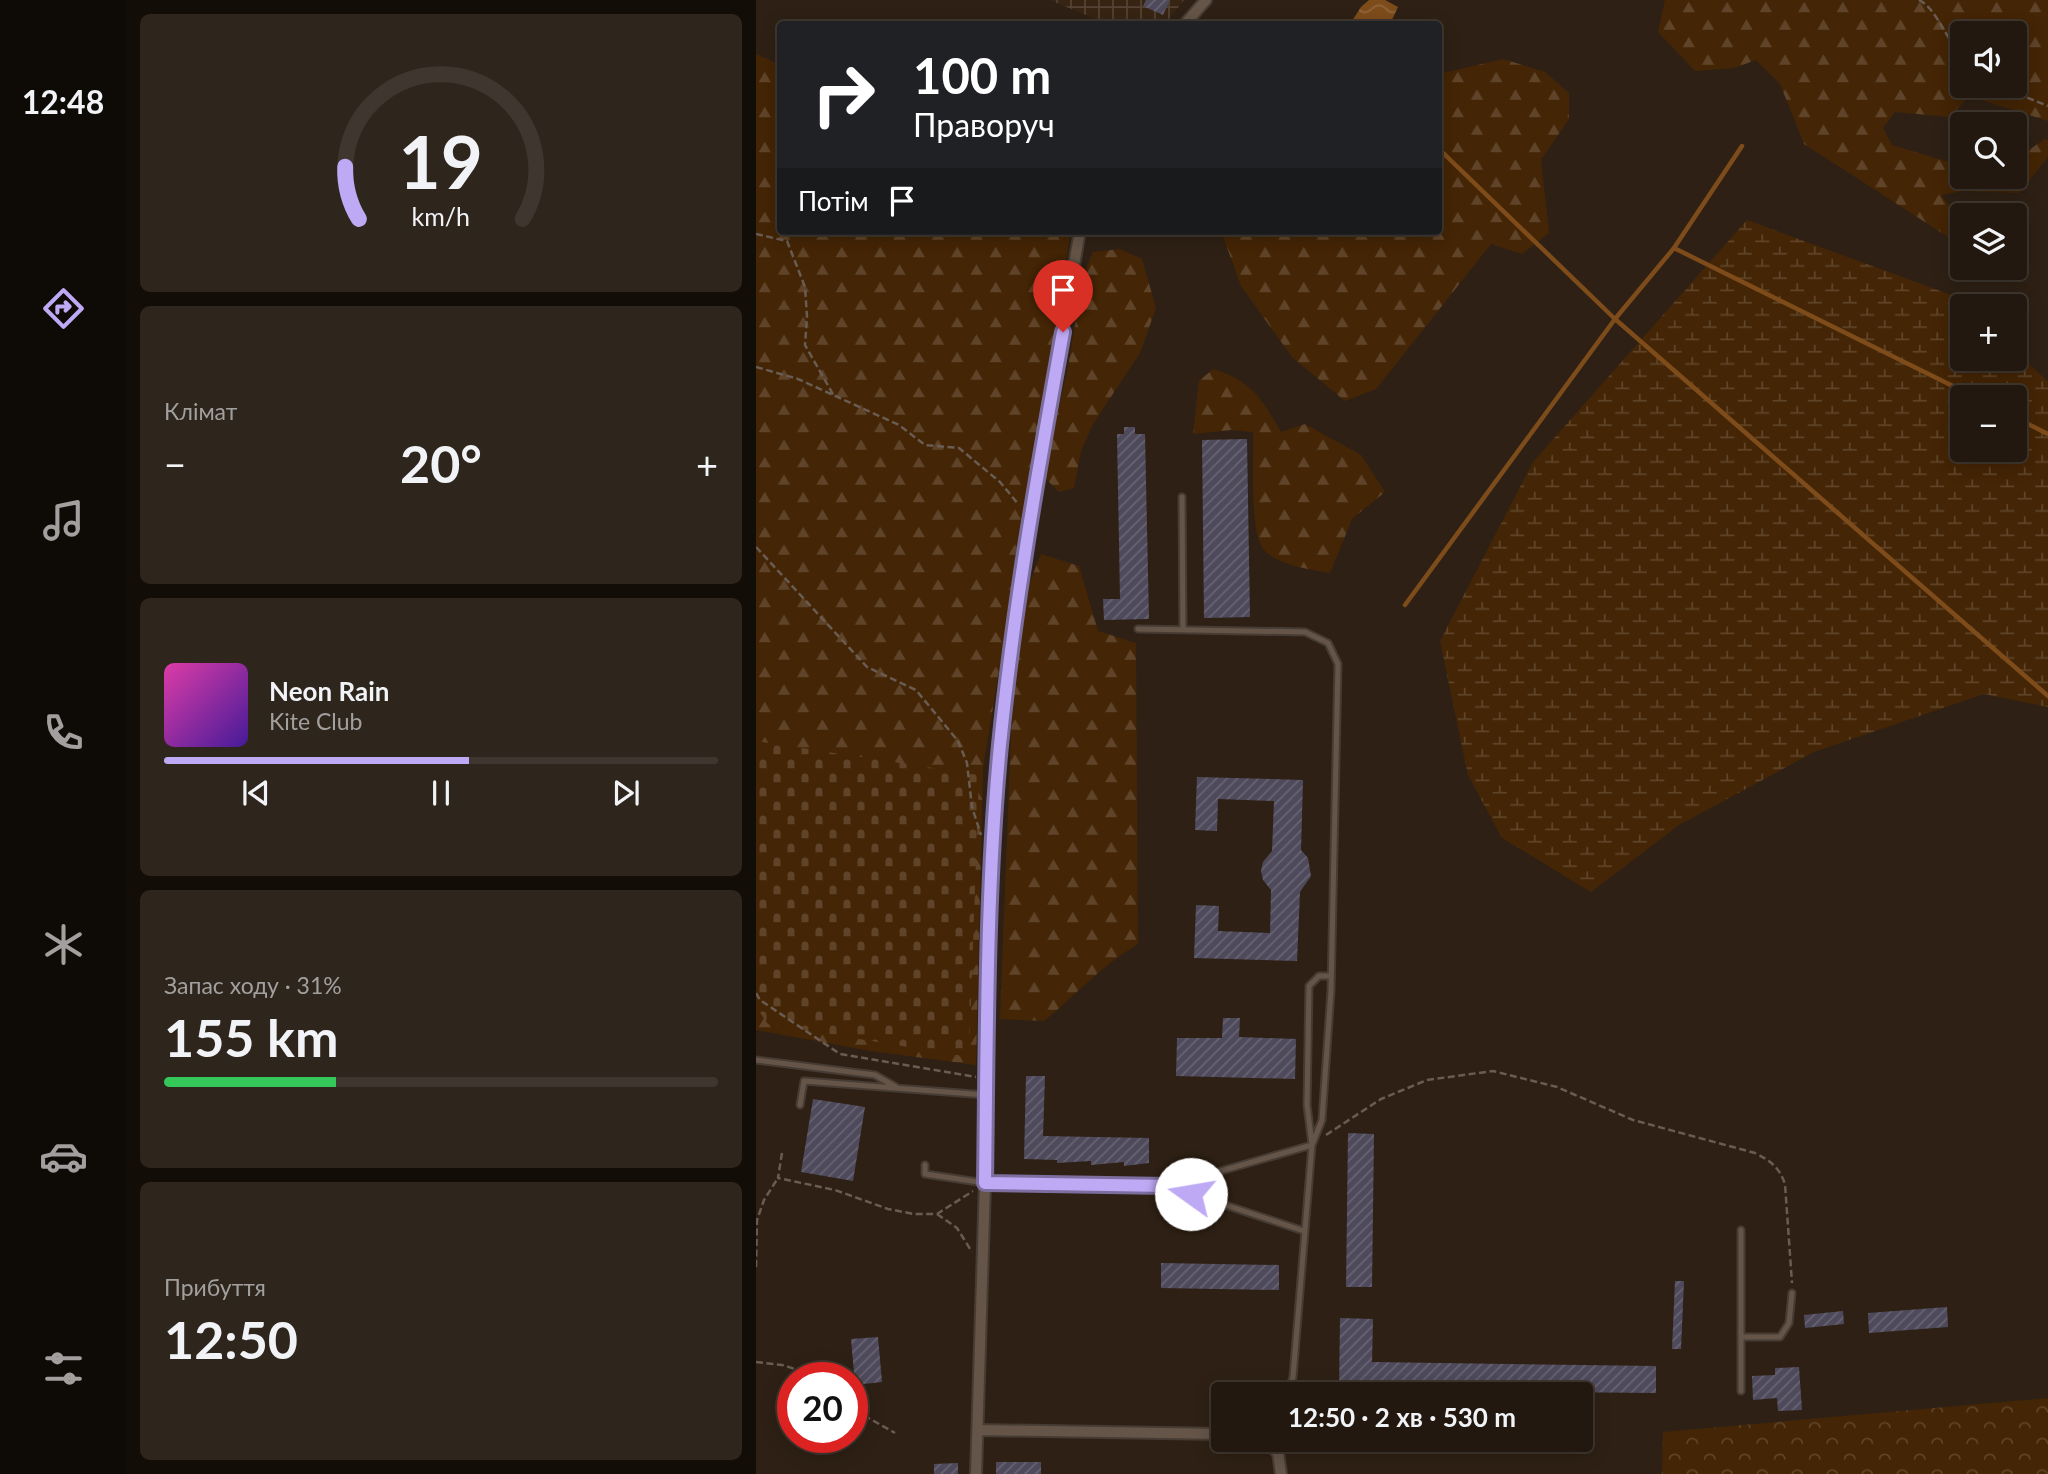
<!DOCTYPE html>
<html lang="uk">
<meta charset="utf-8">
<style>
:root{--surface:#22180f;--page:#2e251d;--text:#f1f3f6;--muted:#a2a09e;--line:#3f372f;--accent:#bea9f4}
body{margin:0;font-family:Lato,sans-serif;background:var(--page);color:var(--text);height:100vh;display:flex;flex-direction:column;font-size:26px;white-space:nowrap}
*{box-sizing:border-box;margin:0}
p{font-size:23px;color:var(--muted)}
.icon{flex:none;width:38px;height:38px;fill:none;stroke:currentColor;stroke-width:2;stroke-linecap:round;stroke-linejoin:round}
.map{position:relative;flex:1;overflow:hidden}
.details{display:flex;flex-direction:column;gap:14px;padding:14px;background:#130d08;width:630px}
.details>*{flex:none}
.banner{position:absolute;left:21px;top:21px;width:665px;height:214px;border-radius:7px;box-shadow:0 4px 18px #0003,0 0 0 2px var(--line);background:#202124;color:#fff;overflow:hidden}
.controls{position:absolute;left:1194px;top:21px;display:grid;gap:14px}
.controls a{display:grid;place-items:center;width:77px;height:77px;border-radius:7px;background:var(--surface);box-shadow:0 4px 18px #0003,0 0 0 2px var(--line);font-size:35px}
.speed{position:absolute;left:21px;top:1362px;display:flex;gap:14px;font-size:35px;font-weight:700;text-align:center}
.speed>*{display:grid;place-content:center;width:91px;height:91px;border-radius:50%;background:var(--surface);box-shadow:0 4px 18px #0003,0 0 0 2px var(--line);line-height:1}
.speed .limit{border:10px solid #d22;background:#fff;color:#111}
.pin{position:absolute;display:grid;place-items:center;width:60px;height:60px;color:#fff;margin:-72px -30px;border-radius:50% 50% 50% 0;rotate:-45deg;box-shadow:0 0 7px #0007}
.pin .icon{rotate:45deg}
.me{position:absolute;width:77px;margin:-38px;rotate:283deg;stroke-linejoin:round;filter:drop-shadow(0 0 5px #0008)}
.turn{display:flex;align-items:center;gap:24px;height:147px;padding:0 21px;font-size:32px}
.turn .icon{width:91px;height:91px;stroke-width:2.5}
.turn b{display:block;font-size:49px;line-height:60px}
.then{display:flex;align-items:center;height:66px;padding:0 21px;background:#0003;gap:14px;font-size:26px}
.big{font-size:52px;font-weight:700;line-height:1.1}
.details .card{flex:1;display:flex;flex-direction:column;justify-content:center;gap:10px;min-width:0;padding:0 24px;border-radius:10px;background:var(--page)}
.details .dial{align-items:center;gap:0}
.dial svg{height:182px;overflow:visible;fill:none;stroke:var(--line);stroke-width:7;stroke-linecap:round;text-anchor:middle}
.dial text{fill:var(--text);stroke:none}
.song{display:flex;align-items:center;gap:21px}
.cover{width:84px;height:84px;border-radius:10px;background:linear-gradient(135deg,hsl(320 70% 55%),hsl(260 70% 35%))}
.played{height:7px;border-radius:4px;background:linear-gradient(90deg,var(--accent) 55%,var(--line) 55%)}
.keys{display:flex;justify-content:space-around;direction:ltr}
.heat{display:flex;justify-content:space-between;align-items:center;font-size:38px;direction:ltr}
.charge{height:10px;border-radius:5px;background:linear-gradient(90deg,#34c759 31%,var(--line) 0)}
.trip{position:absolute;left:455px;top:1382px;width:382px;height:70px;border-radius:7px;background:var(--surface);box-shadow:0 4px 18px #0003,0 0 0 2px var(--line);font-weight:700;line-height:70px;text-align:center}
main{display:flex;flex:1;min-height:0}
.dock{display:flex;flex-direction:column;width:126px;justify-content:space-around;align-items:center;background:#0e0a06;color:var(--muted)}
.dock .icon{width:49px;height:49px}
.dock .current{color:var(--accent)}
.dock b{font-size:32px;color:var(--text)}
.map>svg:first-child{display:block}
.industrial{fill:url(#industrial-grid)}
.forest{fill:url(#forest-firs);fill-rule:evenodd}
.wetland{fill:url(#wetland-marsh);fill-rule:evenodd}
.cemetery{fill:url(#cemetery-stones)}
.park{fill:url(#park-crowns)}
.water{fill:url(#water-waves)}
.lines{fill:none;stroke-linecap:round;stroke-linejoin:round}
.stream{stroke:#7e4c1a;stroke-width:4.5}
.building{fill:url(#building-hatch)}
.lane-casing{stroke:#473c34;stroke-width:9}
.street-casing{stroke:#473c34;stroke-width:14}
.path{stroke:#695c52;stroke-width:2.5;stroke-dasharray:7 3.5;stroke-linecap:butt}
.lane{stroke:#655548;stroke-width:5}
.street{stroke:#655548;stroke-width:10}
.route-casing{stroke:#7c6e9f;stroke-width:18}
.route{stroke:#bea9f4;stroke-width:12}
</style>
<main>
<nav class="dock">
<b>12:48</b>
<svg class="icon current" aria-label="directions" viewBox="0 0 24 24"><path d="M12 3l9 9-9 9-9-9zM9 14v-3h6M13 9l2 2-2 2"/></svg>
<svg class="icon" aria-label="music" viewBox="0 0 24 24"><path d="M9 18V5l10-2v13"/><circle cx="6" cy="18" r="3"/><circle cx="16" cy="16" r="3"/></svg>
<svg class="icon" aria-label="phone" viewBox="0 0 24 24"><path d="M5 4h4l2 5-3 2q2 4 5 5l2-3 5 2v4C11 20 4 13 5 4z"/></svg>
<svg class="icon" aria-label="climate" viewBox="0 0 24 24"><path d="M12 3v18M4 7l16 10M4 17L20 7"/></svg>
<svg class="icon" aria-label="car" viewBox="0 0 24 24"><path d="M5 17H2v-5l4-1 3-4h7l3 4 3 1v5h-3M9 17h6M6 11h13"/><circle cx="7" cy="17" r="2"/><circle cx="17" cy="17" r="2"/></svg>
<svg class="icon" aria-label="filters" viewBox="0 0 24 24"><path d="M4 7h16M4 17h16"/><circle cx="9" cy="7" r="2"/><circle cx="15" cy="17" r="2"/></svg>
</nav>
<section class="details">
<div class="card dial"><svg viewBox="0 0 100 80">
<path d="M14 69A42 42 0 1 1 86 69"/>
<path d="M14 69A42 42 0 0 1 8 46" stroke="#bea9f4"/>
<text x="50" y="56" font-size="32" font-weight="700">19</text>
<text x="50" y="72" font-size="11">km/h</text>
</svg></div>
<div class="card"><p>Клімат</p>
<div class="heat"><a>−</a><b class="big">20°</b><a>+</a></div>
</div>
<div class="card">
<div class="song"><i class="cover"></i><div><b>Neon Rain</b><p>Kite Club</p></div></div>
<div class="played"></div>
<div class="keys"><svg class="icon" aria-label="previous" viewBox="0 0 24 24"><path d="M18 5L8 12l10 7zM5 5v14"/></svg><svg class="icon" aria-label="pause" viewBox="0 0 24 24"><path d="M8 5v14M16 5v14"/></svg><svg class="icon" aria-label="next" viewBox="0 0 24 24"><path d="M6 5l10 7-10 7zM19 5v14"/></svg></div>
</div>
<div class="card"><p>Запас ходу · 31%</p><b class="big">155 km</b><div class="charge"></div></div>
<div class="card"><p>Прибуття</p><b class="big">12:50</b></div>
</section>
<div class="map">
<svg width="1292" height="1474" viewBox="0 0 1292 1474">
<defs>
<pattern id="industrial-grid" width="8" height="8" patternUnits="userSpaceOnUse" patternTransform="scale(1.75)"><rect width="8" height="8" fill="#372413"/><path d="M0 4h8M4 0v8" fill="none" stroke="#544334"/></pattern>
<pattern id="forest-firs" width="22" height="20" patternUnits="userSpaceOnUse" patternTransform="scale(1.75)"><rect width="22" height="20" fill="#442505"/><path d="M5 1l3.5 6h-7zM16 11l3.5 6h-7z" fill="#5f4429"/></pattern>
<pattern id="wetland-marsh" width="20" height="14" patternUnits="userSpaceOnUse" patternTransform="scale(1.75)"><rect width="20" height="14" fill="#442505"/><path d="M1 5h8M5 5V1M11 12h8M15 12V8" fill="none" stroke="#5f4429"/></pattern>
<pattern id="cemetery-stones" width="16" height="16" patternUnits="userSpaceOnUse" patternTransform="scale(1.75)"><rect width="16" height="16" fill="#442505"/><path d="M2 7V4a2 2 0 0 1 4 0v3zM10 15v-3a2 2 0 0 1 4 0v3z" fill="#5f4429"/></pattern>
<pattern id="park-crowns" width="20" height="18" patternUnits="userSpaceOnUse" patternTransform="scale(1.75)"><rect width="20" height="18" fill="#442505"/><path d="M2 6a3 3 0 1 1 6 0M12 15a3 3 0 1 1 6 0" fill="none" stroke="#5f4429"/></pattern>
<pattern id="water-waves" width="16" height="10" patternUnits="userSpaceOnUse" patternTransform="scale(1.75)"><rect width="16" height="10" fill="#7e4c1a"/><path d="M0 5q4-4 8 0t8 0" fill="none" stroke="#90653a"/></pattern>
<pattern id="building-hatch" width="6" height="6" patternUnits="userSpaceOnUse" patternTransform="scale(1.75)"><rect width="6" height="6" fill="#4e4a5c"/><path d="M-1 1l2-2M0 6l6-6M5 7l2-2" fill="none" stroke="#676472"/></pattern>
</defs>
<rect width="100%" height="100%" fill="#2e2014"/>
<path class="industrial" d="M294,0H428L409,24H351Z"/>
<path class="forest" d="M909,0H1292V121L1213,96L1194,117L1139,112L1127,128L1136,145L1206,166V177H1258V160L1289,139L1292,140V157L1263,193L1208,191L1185,195L1206,222V246L1048,144L1024,84L1000,60L978,68L939,71L902,32ZM1258,33V86H1206V33Z
M0,54L24,65V231H315L227,768L220,1065L115,1051L0,1030Z
M747,59L789,72L813,93V119L785,160L793,233L766,254L735,244L620,389L589,401L536,357L485,286L465,231H682L683,74Z
M364,249L386,259L400,308L384,353L337,424L325,451L318,488L303,492L287,476L312,367L327,276L337,252Z
M457,369C496,381 506,399 525,432L549,424L605,455L629,492L596,519L574,573C552,569 524,566 508,550C493,534 498,457 497,432L475,430L437,434L443,381Z
M285,554L323,566L342,631L380,643L382,944C346,965 320,995 288,1021L244,1019L257,682L266,601Z"/>
<path class="wetland" d="M991,220L1198,296L1209,306H1206V359H1258V351L1292,381V707L1228,694L1058,752L923,825L835,892L746,838L712,775L684,641L777,462ZM1206,397H1258V450H1206Z"/>
<path class="cemetery" d="M0,741L223,775L213,1057L12,1024L0,1007Z"/>
<path class="park" d="M1292,1398V1474H906L907,1432Z"/>
<path class="water" d="M613,0H629L642,7L634,24H594L605,7Z"/>
<g class="lines">
<path class="stream" d="M682,148L859,319L1292,696
M918,248L1219,397
M1258,417L1292,434
M649,605L859,319L918,248L986,146"/>
</g>
<path class="building" d="M390,0H414L407,15L387,6Z
M368,427H379V434H389L393,619L348,620L347,599H364L361,434H368Z
M491,439L494,617L448,618L446,440Z
M441,777L547,780L545,850L552,858L555,876L544,892L541,961L438,958L440,905L463,906L462,931L514,933L515,890L507,880L505,871L507,862L516,851L518,801L462,799L461,831L439,830Z
M467,1018H484L483,1037L540,1039L539,1079L420,1076L421,1038H466Z
M270,1076H289L287,1136L393,1138V1163L368,1166V1162L335,1165V1161L301,1163V1160L268,1159Z
M57,1099L109,1107L97,1181L45,1172Z
M592,1133L618,1134L616,1287H590Z
M405,1263L523,1265V1290L405,1288Z
M919,1281H928L925,1349H916Z
M1191,1307L1192,1327L1113,1333L1112,1313Z
M1087,1311L1088,1324L1049,1328L1048,1315Z
M584,1318L617,1319L616,1362L900,1366V1393L583,1390Z
M122,1337L126,1382L99,1385L95,1339Z
M1043,1367L1046,1410L1022,1411L1021,1398L997,1400L996,1376L1019,1375V1368Z
M240,1462H285V1474H240Z
M202,1463V1474H178V1464Z"/>
<g class="lines">
<g class="lane-casing">
<path id="lane" d="M426,497L427,630
M0,1060L119,1075L140,1087
M44,1105L48,1081L230,1095
M169,1165V1174L229,1183L412,1186L556,1145L566,1120L575,991L582,664L572,643L549,632L382,629
M412,1186L548,1231
M985,1230V1391
M985,1337H1024L1033,1323L1036,1293
M531,1395L537,1377L556,1145L551,1105L553,986L563,976H575"/>
</g>
<g class="street-casing">
<path id="street" d="M429,24L450,0
M222,1430L467,1434
M508,1440L522,1453L525,1474
M220,1474L229,1183L232,936L244,747L265,563L324,231"/>
</g>
<path class="path" d="M1163,0C1181,9 1190,40 1206,55
M1242,86L1292,106
M0,234L31,241L49,287L51,317L49,345L78,396
M0,367L42,379L143,425L169,445L203,448L244,482L263,505
M0,547L111,667L160,690L202,741L211,763L216,807L225,835
M0,993L4,1000L84,1054L220,1077
M570,1135L625,1099L671,1080L737,1071L801,1087L877,1120L999,1153C1015,1161 1023,1167 1029,1184L1036,1283
M26,1153L22,1178L79,1190L132,1209L158,1214H181L217,1191
M181,1214L201,1228L216,1252
M0,1267L1,1220L8,1200L22,1178
M0,1362L26,1365L65,1377
M96,1398L109,1416L139,1433"/>
<use href="#lane" class="lane"/>
<use href="#street" class="street"/>
</g>
<g class="lines">
<g class="route-casing">
<path id="route" d="M307,332C282,470 258,606 244,745C230,890 231,1037 229,1183L412,1186L435,1194"/>
</g>
<use href="#route" class="route"/>
</g>
</svg>
<div class="controls">
<a><svg class="icon" aria-label="sound" viewBox="0 0 24 24"><path d="M4 9h4l5-4v14l-5-4H4zM17 9q2 3 0 6"/></svg></a>
<a><svg class="icon" aria-label="search" viewBox="0 0 24 24"><circle cx="10" cy="10" r="6"/><path d="M15 15l6 6"/></svg></a>
<a><svg class="icon" aria-label="layers" viewBox="0 0 24 24"><path d="M12 4l9 5-9 5-9-5zM3 14l9 5 9-5"/></svg></a>
<a>+</a>
<a>−</a>
</div>
<div class="speed"><div class="limit">20</div></div>
<div class="pin" style="left:307px;top:332px;background:#d93025"><svg class="icon" aria-label="arrive" viewBox="0 0 24 24"><path d="M6 21V4h12l-3 4 3 4H6"/></svg></div>
<svg class="me" style="left:435px;top:1194px" viewBox="-20 -20 40 40"><circle r="19" fill="#fff"/><path d="M0-13L10 11 0 6-10 11z" fill="#bea9f4"/></svg>
<div class="trip">12:50 · 2 хв · 530 m</div>
<div class="banner">
<div class="turn"><svg class="icon" aria-label="right" viewBox="0 0 24 24"><path d="M7 20v-9h11M14 6l5 5-5 5"/></svg><div><b>100 m</b>Праворуч</div></div>
<div class="then">Потім<svg class="icon" aria-label="arrive" viewBox="0 0 24 24"><path d="M6 21V4h12l-3 4 3 4H6"/></svg></div>
</div>
</div>
</main>
